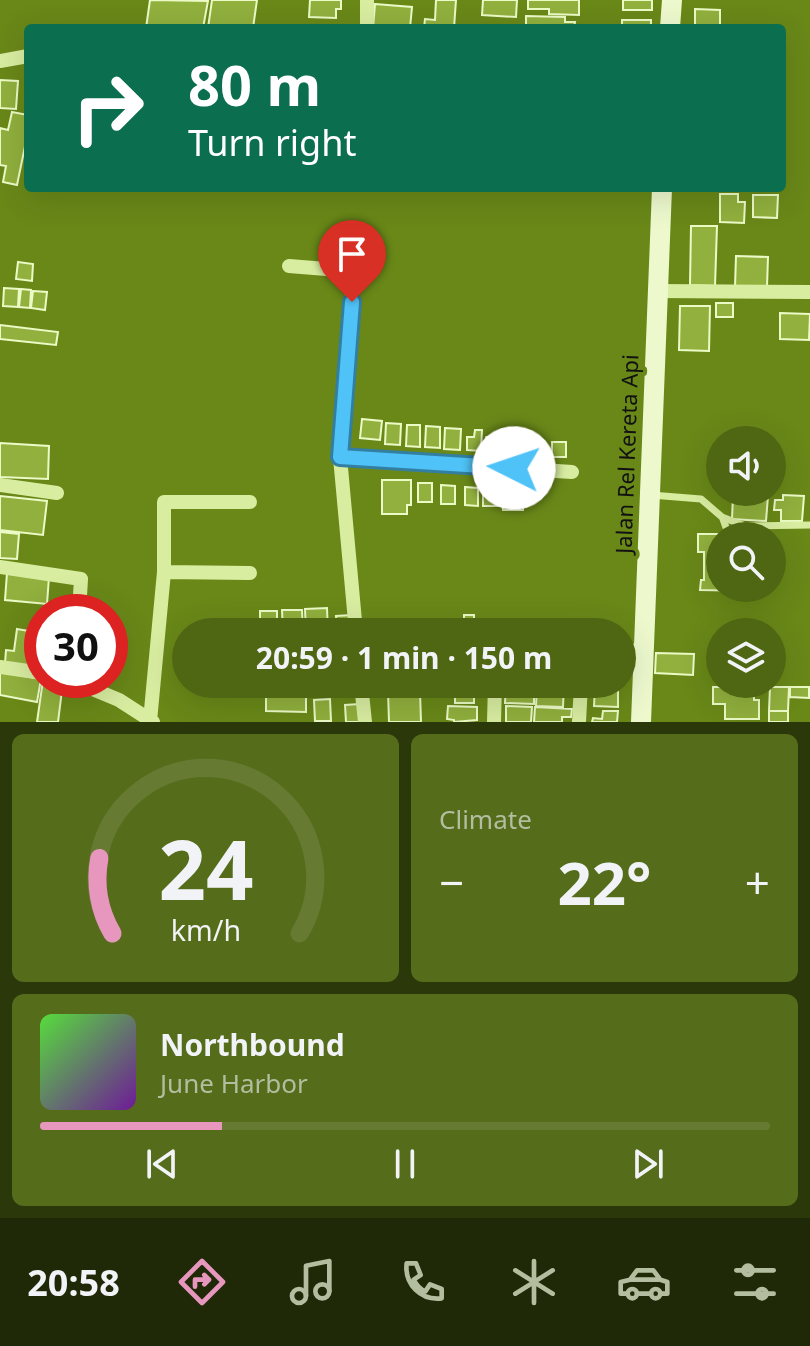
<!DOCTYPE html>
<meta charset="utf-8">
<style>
:root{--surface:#4f6612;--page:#556c1b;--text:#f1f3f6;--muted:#b3bd9f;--line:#667a32;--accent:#e797bd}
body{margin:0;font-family:"Noto Sans",sans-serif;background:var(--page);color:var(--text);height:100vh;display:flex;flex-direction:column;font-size:30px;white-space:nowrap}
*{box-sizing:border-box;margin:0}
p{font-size:26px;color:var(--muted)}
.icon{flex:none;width:44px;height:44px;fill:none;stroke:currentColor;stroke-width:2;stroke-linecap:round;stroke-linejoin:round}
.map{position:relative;height:722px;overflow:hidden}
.side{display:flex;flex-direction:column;gap:12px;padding:12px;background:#2b380a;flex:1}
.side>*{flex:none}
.top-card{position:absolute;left:24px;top:24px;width:762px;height:168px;border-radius:8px;box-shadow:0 8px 32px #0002;background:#0b6e4f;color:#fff;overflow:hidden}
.fabs{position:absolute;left:706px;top:426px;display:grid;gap:16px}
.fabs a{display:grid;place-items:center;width:80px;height:80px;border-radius:50%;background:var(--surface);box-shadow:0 8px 32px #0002;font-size:40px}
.speed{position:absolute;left:24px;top:594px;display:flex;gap:16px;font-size:40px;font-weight:700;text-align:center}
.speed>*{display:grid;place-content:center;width:104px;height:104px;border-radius:50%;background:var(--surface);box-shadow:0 8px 32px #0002;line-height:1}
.speed .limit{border:12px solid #d22;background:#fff;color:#111}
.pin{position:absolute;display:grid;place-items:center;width:68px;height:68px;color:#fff;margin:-82px -34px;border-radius:50% 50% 50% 0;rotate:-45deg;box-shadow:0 0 8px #0007}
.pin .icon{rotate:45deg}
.me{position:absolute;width:88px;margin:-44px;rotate:274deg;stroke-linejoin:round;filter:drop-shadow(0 0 6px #0008)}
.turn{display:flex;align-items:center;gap:28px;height:168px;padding:0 32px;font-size:36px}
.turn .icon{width:104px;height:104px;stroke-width:2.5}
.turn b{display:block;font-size:56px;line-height:68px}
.big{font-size:60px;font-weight:700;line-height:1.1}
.side .widget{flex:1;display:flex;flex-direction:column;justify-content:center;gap:12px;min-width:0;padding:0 28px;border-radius:12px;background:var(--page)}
.side .dial{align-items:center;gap:0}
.dial svg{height:208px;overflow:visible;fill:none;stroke:var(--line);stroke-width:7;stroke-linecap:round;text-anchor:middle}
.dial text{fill:var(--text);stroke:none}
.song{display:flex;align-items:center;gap:24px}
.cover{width:96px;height:96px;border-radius:12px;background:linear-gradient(135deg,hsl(110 70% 55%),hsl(280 70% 35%))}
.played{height:8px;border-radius:4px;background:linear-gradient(90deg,var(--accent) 25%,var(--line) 25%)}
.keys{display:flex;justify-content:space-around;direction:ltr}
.heat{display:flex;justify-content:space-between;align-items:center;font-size:44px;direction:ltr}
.side .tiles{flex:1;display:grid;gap:12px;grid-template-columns:1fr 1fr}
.widget:last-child{grid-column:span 2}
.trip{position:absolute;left:172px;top:618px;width:464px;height:80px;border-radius:40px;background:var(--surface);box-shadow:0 8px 32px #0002;font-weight:700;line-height:80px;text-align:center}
.dock{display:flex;height:128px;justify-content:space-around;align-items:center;background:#202907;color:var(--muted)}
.dock .icon{width:56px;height:56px}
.dock .active{color:var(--accent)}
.dock b{font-size:36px;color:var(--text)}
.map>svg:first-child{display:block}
.building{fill:#91b03d;stroke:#ecfac6;stroke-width:2}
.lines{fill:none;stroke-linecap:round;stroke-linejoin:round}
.service{stroke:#d9eda1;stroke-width:7}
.minor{stroke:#d9eda1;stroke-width:14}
.secondary{stroke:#edf9cd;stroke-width:20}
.route-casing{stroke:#337fa1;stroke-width:20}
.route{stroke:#4fc3f7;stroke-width:14}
.labels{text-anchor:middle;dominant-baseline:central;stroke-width:8;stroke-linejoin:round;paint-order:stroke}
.street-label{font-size:22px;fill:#111;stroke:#698818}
</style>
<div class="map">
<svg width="810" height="722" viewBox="0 0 810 722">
<rect width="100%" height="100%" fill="#698818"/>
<path class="building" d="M150,0L208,1L203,28H146Z
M212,0H257L253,28H208Z
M310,0H341V9H336V18L309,17Z
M436,0H456L454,28H424L425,19L435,20Z
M483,0H517L516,17L482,15Z
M528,0H579V15L549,14V9H528Z
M623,0H652V10H623Z
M375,4L412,7L410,28H373Z
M695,9L720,10V28H695Z
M526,16L565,17V22H575L574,28H526Z
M622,20H651V28H622Z
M0,80L18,81L16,109L0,108Z
M12,112L28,115V132L17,185L3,182L6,166L0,165V128L8,130Z
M720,194H738V202H745L744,223L720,222Z
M753,195H778L777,218L753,217Z
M691,226H717L715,286L690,285Z
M736,256L768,257L767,287H735Z
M18,262L33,264L32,281L16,279Z
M4,288L19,289L18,307L3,306Z
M21,289L31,290L30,308L19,307Z
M33,291L47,292L45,310L31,308Z
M716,303H733V317H716Z
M680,306H710L709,351L679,350Z
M780,313L810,314L809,340L780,339Z
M0,325L58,332L56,345L0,339Z
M362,419L382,421L380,440L360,438Z
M386,423L401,424L400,445L385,444Z
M407,425H420V447L406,446Z
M426,426L440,427V448L425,447Z
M445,428L461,429L460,450L444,449Z
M475,430H482L481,451L467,450V437H474Z
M519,435H524L525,455L508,456V439H519Z
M486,437L503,438L502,452L488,451L489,446L485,445Z
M552,442H566V457H552Z
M0,443L49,446L48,479L0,477Z
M382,480H411V505H407V514H382Z
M418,483H432V502H418Z
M441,485L455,486V504H441Z
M465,487L478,488V506L465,505Z
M483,487H496V490H501L500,506H483Z
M518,488V491H523V510H503L502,499L506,498V489Z
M733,495L768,496L766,521L732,519Z
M783,495L804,496L802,521H781V510H774L775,500H783Z
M0,496L47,501L43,535L0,530Z
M0,532L19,534L17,559L0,558Z
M698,534H724L720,536V552H715L714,580H720V588H751L750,591L700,590L701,580H704V552H698Z
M7,573L49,577L47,604L5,600Z
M327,608L328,632H306L305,609Z
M282,610H302L303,632H283Z
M260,611H277V632H260Z
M352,615L353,632H337L336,616Z
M464,615H474V624H483V632H458V624H464Z
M495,619L508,620L507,632H494Z
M582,619L596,620V632H582Z
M17,629L35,632L30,666L5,663L6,650L14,651Z
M656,653L694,654L693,675L655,673Z
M0,672L41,679L37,702L0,695Z
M43,680L63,682L58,722H37Z
M266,684H306V712L266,711Z
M449,684H485V689H478V694H474V703H455V693H449Z
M506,684H534V704L505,703Z
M722,684H754V700H759V719H725V704H713V687H722Z
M537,685H564L563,707L536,706Z
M595,687L618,688V707L594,706Z
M770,687H789L788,711H769Z
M790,687H809V698L790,697Z
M420,691L421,722H389L388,692Z
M330,699L331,721H315L314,700Z
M359,704L360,722H346L345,705Z
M448,706L477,707V720L454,722V720L447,719Z
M506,706L532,707L531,722H506Z
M535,707L572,709L571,717H562V722H534Z
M603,711H618L617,722H592L593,718L602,719Z
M769,711H788V722H769Z"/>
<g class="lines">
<path class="service" d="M651,495L701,499L722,517L745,526L810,525
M723,519L729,536"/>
<path class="minor" d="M367,28V0
M0,61L28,56
M289,266L351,271L352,302L340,457L356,632
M657,291L810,292
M340,457L572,472
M0,485L57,493
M0,567L81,579L79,612
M164,572L250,573
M622,650L643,651
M0,667L42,673
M71,680L119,700L153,722
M361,684L365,722
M150,721L164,572V502H250
M494,722L495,684
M579,722L581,684"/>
<path class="secondary" d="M670,28L672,0
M641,722L662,188"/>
</g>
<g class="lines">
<g class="route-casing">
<path id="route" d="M352,302L340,457L514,468"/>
</g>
<use href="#route" class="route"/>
</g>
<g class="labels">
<g class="street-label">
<text transform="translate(626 454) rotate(-88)">Jalan Rel Kereta Api</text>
</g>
</g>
</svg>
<div class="fabs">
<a><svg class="icon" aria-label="sound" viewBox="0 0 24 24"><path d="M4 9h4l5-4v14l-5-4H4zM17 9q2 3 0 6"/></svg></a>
<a><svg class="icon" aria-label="search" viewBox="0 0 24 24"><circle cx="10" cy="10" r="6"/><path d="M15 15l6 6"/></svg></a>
<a><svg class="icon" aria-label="layers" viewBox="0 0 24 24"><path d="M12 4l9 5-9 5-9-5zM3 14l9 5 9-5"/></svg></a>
</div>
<div class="speed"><div class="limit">30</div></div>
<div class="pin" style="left:352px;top:302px;background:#d93025"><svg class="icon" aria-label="arrive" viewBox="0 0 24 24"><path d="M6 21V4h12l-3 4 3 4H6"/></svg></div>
<svg class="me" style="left:514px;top:468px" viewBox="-20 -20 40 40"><circle r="19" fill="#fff"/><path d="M0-13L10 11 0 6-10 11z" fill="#4fc3f7"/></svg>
<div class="trip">20:59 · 1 min · 150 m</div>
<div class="top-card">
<div class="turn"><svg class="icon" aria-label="right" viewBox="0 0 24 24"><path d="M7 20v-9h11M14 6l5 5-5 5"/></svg><div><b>80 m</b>Turn right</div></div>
</div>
</div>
<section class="side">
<div class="tiles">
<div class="widget dial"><svg viewBox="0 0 100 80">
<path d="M14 69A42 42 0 1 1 86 69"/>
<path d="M14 69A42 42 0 0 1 9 40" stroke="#e797bd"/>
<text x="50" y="56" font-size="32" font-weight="700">24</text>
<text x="50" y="72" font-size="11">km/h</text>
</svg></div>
<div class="widget"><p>Climate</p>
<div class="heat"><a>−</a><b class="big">22°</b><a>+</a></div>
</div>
<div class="widget">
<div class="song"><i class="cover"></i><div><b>Northbound</b><p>June Harbor</p></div></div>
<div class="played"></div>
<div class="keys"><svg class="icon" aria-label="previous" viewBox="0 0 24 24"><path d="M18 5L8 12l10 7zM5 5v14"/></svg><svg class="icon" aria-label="pause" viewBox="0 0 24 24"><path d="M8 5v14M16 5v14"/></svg><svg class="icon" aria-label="next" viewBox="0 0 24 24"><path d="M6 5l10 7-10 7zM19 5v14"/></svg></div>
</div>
</div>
</section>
<nav class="dock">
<b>20:58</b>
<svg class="icon active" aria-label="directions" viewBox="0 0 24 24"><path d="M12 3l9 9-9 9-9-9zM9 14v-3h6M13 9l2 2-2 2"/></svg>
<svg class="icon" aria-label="music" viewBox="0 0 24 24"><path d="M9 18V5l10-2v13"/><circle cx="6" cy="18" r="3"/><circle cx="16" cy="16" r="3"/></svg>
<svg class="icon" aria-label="phone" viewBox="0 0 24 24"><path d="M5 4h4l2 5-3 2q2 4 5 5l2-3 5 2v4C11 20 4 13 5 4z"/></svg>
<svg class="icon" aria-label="climate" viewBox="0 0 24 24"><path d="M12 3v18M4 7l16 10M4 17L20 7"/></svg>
<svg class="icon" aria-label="car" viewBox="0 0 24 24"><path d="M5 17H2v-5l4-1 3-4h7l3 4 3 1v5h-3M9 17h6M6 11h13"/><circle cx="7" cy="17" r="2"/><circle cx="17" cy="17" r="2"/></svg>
<svg class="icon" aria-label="filters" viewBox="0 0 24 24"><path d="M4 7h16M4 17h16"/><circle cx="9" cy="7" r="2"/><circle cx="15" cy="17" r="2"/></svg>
</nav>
